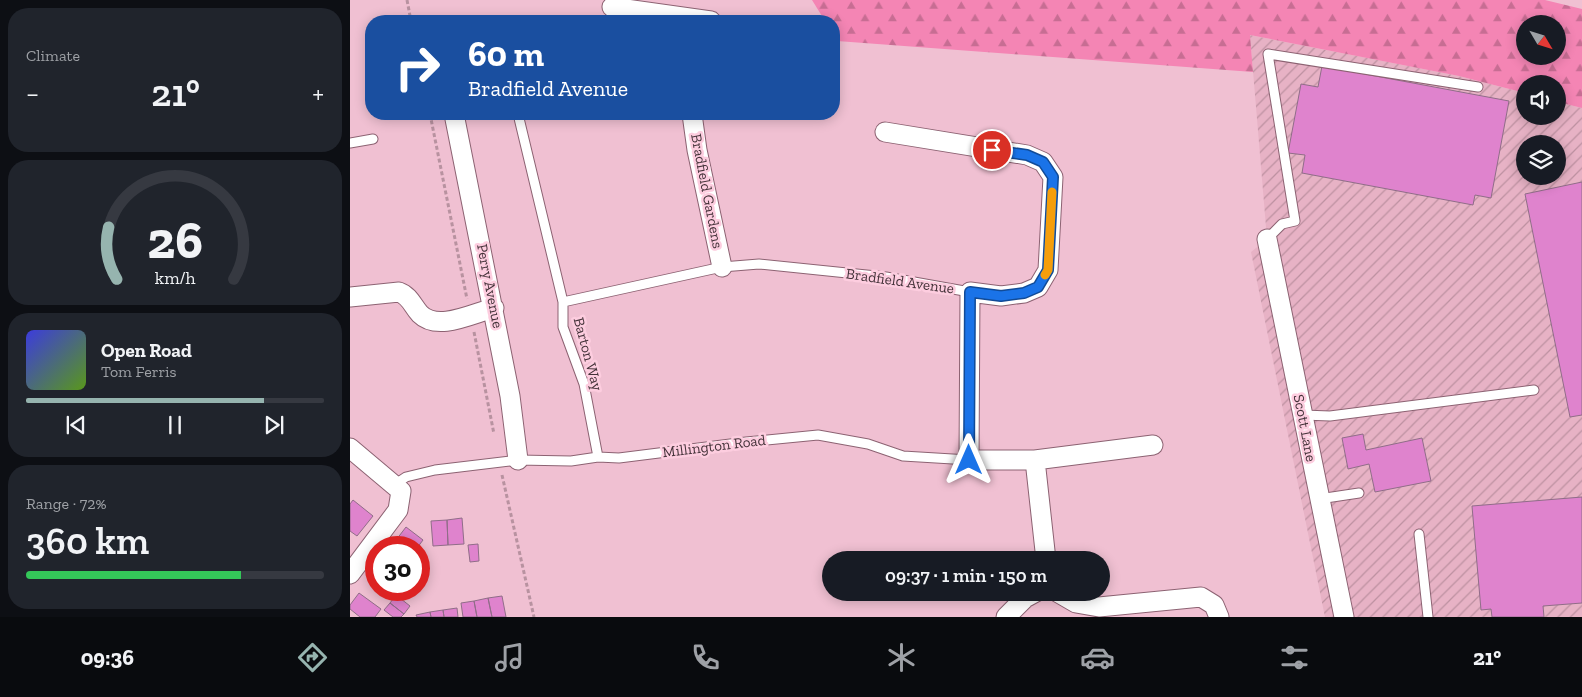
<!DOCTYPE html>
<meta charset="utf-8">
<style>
:root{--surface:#171b24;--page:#20242c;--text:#f1f3f6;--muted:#9ea1a6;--line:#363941;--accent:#96b4af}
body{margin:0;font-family:"Zilla Slab",serif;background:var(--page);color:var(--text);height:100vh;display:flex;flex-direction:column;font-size:19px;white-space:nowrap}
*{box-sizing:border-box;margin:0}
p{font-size:16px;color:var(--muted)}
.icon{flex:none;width:28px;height:28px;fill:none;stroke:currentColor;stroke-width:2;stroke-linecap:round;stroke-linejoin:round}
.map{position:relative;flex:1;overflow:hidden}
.sheet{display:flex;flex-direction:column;gap:8px;padding:8px;background:#0d0f14;width:350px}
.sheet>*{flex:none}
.hud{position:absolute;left:15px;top:15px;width:475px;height:105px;border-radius:20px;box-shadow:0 2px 12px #0003;background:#1a4fa0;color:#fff;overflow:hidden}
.needle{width:32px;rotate:128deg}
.tools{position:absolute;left:1166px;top:15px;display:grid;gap:10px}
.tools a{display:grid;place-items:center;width:50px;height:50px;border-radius:50%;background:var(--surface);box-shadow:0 2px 12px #0003;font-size:25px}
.speed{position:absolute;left:15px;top:536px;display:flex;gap:10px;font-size:25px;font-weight:700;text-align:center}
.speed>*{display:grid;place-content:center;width:65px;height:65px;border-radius:50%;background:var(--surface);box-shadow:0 2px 12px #0003;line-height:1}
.speed .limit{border:8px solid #d22;background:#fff;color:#111}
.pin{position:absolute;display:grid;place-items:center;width:42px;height:42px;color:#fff;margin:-21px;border:2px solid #fff;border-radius:50%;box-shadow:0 1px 5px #0007}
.me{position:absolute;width:55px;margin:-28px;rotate:0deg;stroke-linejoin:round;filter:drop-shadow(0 0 4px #0008)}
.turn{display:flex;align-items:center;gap:18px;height:105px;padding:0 20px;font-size:22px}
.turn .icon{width:65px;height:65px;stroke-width:2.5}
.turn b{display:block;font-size:35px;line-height:42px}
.big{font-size:38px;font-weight:600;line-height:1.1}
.sheet .widget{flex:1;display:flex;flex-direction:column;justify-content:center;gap:8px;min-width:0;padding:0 18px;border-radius:20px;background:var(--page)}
.sheet .dial{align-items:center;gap:0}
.dial svg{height:130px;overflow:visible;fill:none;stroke:var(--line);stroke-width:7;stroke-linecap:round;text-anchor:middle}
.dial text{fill:var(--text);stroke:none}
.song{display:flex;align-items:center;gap:15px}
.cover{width:60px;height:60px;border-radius:8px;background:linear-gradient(135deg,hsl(240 70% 55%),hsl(90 70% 35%))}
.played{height:5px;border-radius:2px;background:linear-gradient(90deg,var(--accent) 80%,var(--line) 80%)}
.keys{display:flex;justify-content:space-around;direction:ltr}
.heat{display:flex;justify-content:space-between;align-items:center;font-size:28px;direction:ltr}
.charge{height:8px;border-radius:4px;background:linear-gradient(90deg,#34c759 72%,var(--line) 0)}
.trip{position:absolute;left:472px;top:551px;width:288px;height:50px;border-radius:25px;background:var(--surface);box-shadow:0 2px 12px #0003;font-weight:600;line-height:50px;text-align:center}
.dock{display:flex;height:80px;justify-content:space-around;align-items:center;background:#090b0e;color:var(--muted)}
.dock .icon{width:35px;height:35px}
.dock .active{color:var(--accent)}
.dock b{font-size:22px;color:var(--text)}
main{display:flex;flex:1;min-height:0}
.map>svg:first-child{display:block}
.industrial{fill:url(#industrial-furrows);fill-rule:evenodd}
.forest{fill:url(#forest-firs);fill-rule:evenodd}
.building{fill:#df83cd;stroke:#906d88}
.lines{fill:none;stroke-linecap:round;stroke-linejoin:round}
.lane-casing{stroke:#8c6272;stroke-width:11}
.street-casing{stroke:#8c6272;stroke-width:21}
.path{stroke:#b892a0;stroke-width:3;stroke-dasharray:4 2.5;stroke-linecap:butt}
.lane{stroke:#fff;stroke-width:9}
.street{stroke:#fff;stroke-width:19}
.route-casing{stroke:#114b97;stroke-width:12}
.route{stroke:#1a73e8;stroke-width:9}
.slow{stroke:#f59e0b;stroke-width:9}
.labels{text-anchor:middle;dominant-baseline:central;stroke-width:5;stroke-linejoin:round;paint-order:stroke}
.street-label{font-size:15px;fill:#443239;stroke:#fdcddf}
</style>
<main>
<section class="sheet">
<div class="widget"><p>Climate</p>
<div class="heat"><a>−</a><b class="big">21°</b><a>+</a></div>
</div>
<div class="widget dial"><svg viewBox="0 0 100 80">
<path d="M14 69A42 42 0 1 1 86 69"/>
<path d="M14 69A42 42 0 0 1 9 37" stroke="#96b4af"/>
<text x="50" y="56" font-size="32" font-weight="700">26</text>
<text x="50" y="72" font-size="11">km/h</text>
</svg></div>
<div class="widget">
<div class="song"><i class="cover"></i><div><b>Open Road</b><p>Tom Ferris</p></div></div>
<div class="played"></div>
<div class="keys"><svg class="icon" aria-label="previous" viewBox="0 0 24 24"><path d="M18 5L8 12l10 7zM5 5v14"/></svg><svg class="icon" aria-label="pause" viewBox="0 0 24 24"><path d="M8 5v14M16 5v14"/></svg><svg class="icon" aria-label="next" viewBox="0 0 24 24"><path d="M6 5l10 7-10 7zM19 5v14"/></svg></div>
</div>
<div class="widget"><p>Range · 72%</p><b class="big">360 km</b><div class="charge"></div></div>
</section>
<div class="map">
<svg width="1232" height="617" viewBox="0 0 1232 617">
<defs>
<pattern id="industrial-furrows" width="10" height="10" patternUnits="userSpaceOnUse" patternTransform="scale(1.25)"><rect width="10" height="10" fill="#e7b2c5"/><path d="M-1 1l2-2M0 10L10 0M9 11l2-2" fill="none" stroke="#bd91a1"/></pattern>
<pattern id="forest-firs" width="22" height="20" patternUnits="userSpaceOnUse" patternTransform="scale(1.25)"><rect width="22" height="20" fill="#f485b4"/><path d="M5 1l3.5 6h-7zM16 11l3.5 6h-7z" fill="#c76d93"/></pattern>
</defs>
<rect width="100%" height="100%" fill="#f0c0d2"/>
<path class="industrial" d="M900,35L1109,76L1175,93V116H1208V102L1232,108V617H975L901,252L917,239ZM1175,144H1208V176H1175Z"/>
<path class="forest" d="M462,0H1195L1232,9V108L1208,102V84H1175V93L1109,76L900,35L903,72L487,41L484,36V21H475ZM1175,24H1208V56H1175Z"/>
<path class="building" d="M972,66L1159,101L1141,198L1125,195L1123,205L952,173L955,155L938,153L951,84L968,87Z
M1232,182V415L1220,417L1175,194Z
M1013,434L1016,450L1072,438L1081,481L1025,492L1019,464L998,469L992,438Z
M1232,497V603L1193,606L1194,617H1142L1141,609L1131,610L1122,506Z
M3,500L23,516L7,536L0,531V504Z
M112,518L114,544L98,545L97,520Z
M97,520L98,545L83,546L81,521Z
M56,527L73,540L67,548H40Z
M128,544L129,561L120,562L118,545Z
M69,566L76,572L70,579L69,578Z
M26,567V584L18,578Z
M9,593L31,609L25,617H10L0,609V605Z
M46,595L60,606L54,614L40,603Z
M152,596L156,617H142L138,598Z
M138,598L142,617H127L124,601Z
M124,601L127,617H113L111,603Z
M40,603L54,614L51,617H43L34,610Z
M107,608L108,617H94L93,610Z
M93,610L94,617H81L80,612Z
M80,612L81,617H67L66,615Z"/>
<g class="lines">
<g class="lane-casing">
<path id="lane" d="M168,114L213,302V327L234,384L248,457
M0,143L23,139
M917,239L932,224L945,221L918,54L1128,87
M213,302L372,267L409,264L536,277L620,292
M953,415L980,416L1184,390
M44,485L56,477L85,470L168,460L221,461L248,457L269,458L396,442L468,435L518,444L553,456L619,460
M969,499L1009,493
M1069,534L1078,617"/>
</g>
<g class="street-casing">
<path id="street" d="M262,7L361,21
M104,114L160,396L168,460
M342,114L347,150L372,267
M535,132L677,155L693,162L703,177L698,270L688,287L674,293L651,296L620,292L619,460H685L803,445
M917,239L994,617
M0,297L49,292C60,296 62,305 70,314C88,332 123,313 144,308
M0,448L51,491L48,510L0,574
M685,460L696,560
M707,592L726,603L749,607L851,597L864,605L869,617
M656,617L675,598L686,592"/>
</g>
<path class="path" d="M57,0L61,21
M80,114L117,299
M124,332L144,434
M152,475L184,617"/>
<use href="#lane" class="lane"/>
<use href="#street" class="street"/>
</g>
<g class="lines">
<g class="route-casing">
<path id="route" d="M619,460L620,292L651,296L674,293L688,287L698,270L703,177L693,162L677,155L642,150"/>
</g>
<use href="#route" class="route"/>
<path class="slow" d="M695,275L698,270L702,192"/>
</g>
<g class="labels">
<g class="street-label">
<text transform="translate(357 191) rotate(79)">Bradfield Gardens</text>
<text transform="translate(550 281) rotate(8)">Bradfield Avenue</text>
<text transform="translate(140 286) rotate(79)">Perry Avenue</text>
<text transform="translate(238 354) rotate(75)">Barton Way</text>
<text transform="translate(955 428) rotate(79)">Scott Lane</text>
<text transform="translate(364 446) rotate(-7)">Millington Road</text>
</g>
</g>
</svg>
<div class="tools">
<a><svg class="needle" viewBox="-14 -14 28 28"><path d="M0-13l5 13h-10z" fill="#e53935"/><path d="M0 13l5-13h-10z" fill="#9ea1a6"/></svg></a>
<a><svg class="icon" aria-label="sound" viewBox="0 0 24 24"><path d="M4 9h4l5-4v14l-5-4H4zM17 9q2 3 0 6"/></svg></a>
<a><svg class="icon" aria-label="layers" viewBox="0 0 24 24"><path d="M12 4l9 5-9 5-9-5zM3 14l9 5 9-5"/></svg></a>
</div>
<div class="speed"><div class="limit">30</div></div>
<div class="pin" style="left:642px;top:150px;background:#d93025"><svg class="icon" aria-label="arrive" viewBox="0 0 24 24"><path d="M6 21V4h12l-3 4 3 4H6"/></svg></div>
<svg class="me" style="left:619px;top:460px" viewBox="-20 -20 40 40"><path d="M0-17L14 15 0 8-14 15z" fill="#1a73e8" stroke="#fff" stroke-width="4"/></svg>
<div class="trip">09:37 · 1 min · 150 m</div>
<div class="hud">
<div class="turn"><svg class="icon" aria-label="right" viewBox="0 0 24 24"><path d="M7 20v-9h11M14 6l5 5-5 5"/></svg><div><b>60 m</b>Bradfield Avenue</div></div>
</div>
</div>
</main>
<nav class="dock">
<b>09:36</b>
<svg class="icon active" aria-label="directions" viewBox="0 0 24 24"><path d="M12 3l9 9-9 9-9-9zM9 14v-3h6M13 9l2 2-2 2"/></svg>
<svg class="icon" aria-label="music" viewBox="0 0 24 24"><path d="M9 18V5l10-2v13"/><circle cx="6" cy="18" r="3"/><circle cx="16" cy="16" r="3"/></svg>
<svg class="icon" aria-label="phone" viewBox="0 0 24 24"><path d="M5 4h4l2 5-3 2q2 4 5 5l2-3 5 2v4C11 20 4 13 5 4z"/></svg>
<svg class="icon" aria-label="climate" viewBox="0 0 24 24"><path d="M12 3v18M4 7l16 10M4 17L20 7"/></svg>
<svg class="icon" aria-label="car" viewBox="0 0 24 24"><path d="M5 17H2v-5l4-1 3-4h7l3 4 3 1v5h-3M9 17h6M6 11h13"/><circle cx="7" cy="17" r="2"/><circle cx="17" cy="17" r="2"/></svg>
<svg class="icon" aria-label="filters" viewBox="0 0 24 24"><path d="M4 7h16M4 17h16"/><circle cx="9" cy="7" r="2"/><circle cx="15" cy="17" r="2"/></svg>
<b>21°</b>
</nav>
